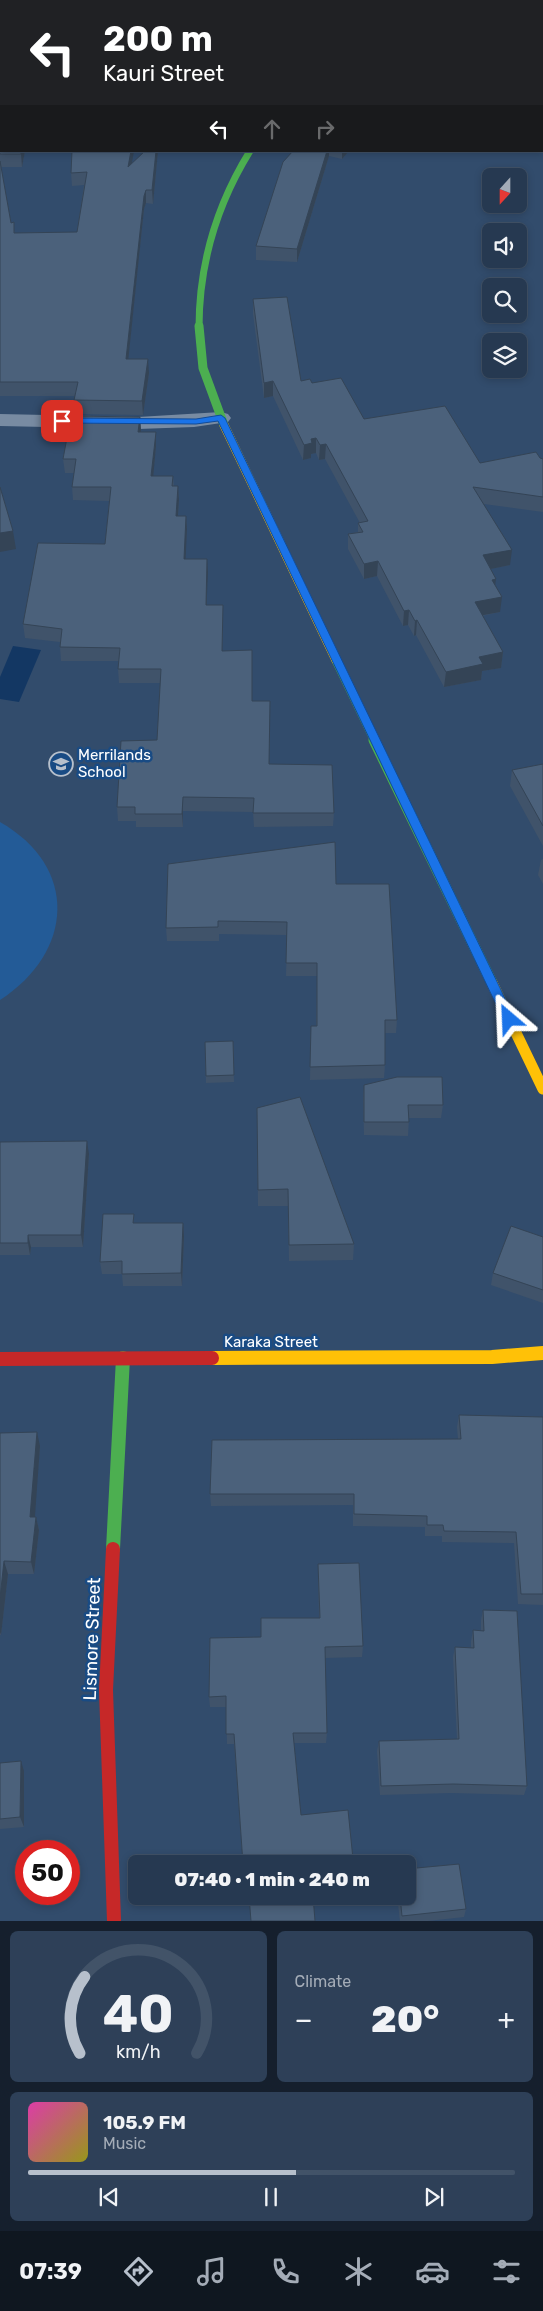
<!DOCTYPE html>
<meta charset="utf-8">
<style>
:root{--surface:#263951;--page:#2e4058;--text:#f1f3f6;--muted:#a4acb7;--line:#425368;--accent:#b7c0cc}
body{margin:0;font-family:Rubik,sans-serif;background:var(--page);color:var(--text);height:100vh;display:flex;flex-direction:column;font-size:19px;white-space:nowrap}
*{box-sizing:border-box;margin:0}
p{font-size:16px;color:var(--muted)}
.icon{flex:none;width:28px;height:28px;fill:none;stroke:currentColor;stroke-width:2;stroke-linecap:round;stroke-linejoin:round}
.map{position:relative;height:1921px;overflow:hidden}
.side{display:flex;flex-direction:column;gap:10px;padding:10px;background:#151f2d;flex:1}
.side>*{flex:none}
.banner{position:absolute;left:0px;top:0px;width:544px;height:152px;box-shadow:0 2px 8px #0003,0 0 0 1px var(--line);background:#202124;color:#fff;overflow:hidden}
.needle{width:32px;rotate:201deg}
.buttons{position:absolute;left:482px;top:168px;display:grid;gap:10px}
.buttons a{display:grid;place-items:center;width:45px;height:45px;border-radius:8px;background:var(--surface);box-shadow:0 2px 8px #0003,0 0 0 1px var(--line);font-size:25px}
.speed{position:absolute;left:15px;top:1840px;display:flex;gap:10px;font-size:25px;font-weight:700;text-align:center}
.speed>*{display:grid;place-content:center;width:65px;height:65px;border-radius:50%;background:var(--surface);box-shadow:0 2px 8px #0003,0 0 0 1px var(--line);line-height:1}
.speed .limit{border:8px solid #d22;background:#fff;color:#111}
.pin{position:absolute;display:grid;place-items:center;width:42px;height:42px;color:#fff;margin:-21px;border-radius:10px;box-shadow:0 2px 8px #0006}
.me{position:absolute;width:55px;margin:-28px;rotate:334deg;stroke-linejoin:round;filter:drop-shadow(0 0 4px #0008)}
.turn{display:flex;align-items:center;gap:18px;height:105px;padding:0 20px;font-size:22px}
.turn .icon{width:65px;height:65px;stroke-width:2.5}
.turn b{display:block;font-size:35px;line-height:42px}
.lanes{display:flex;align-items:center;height:48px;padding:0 20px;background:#0003;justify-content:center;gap:25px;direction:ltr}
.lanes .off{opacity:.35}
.big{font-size:38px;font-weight:800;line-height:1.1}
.side .widget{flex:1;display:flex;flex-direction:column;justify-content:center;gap:8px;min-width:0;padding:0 18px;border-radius:8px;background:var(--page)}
.side .dial{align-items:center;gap:0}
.dial svg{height:130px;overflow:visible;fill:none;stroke:var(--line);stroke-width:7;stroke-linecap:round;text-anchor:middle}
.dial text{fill:var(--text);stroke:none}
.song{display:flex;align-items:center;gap:15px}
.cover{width:60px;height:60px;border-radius:8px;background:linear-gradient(135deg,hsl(320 70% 55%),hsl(60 70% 35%))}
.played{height:5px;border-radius:2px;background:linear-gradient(90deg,var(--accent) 55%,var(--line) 55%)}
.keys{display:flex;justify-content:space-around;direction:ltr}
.heat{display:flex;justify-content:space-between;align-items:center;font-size:28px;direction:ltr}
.side .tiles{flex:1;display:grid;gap:10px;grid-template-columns:1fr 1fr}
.widget:last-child{grid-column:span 2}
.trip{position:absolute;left:128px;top:1855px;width:288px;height:50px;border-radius:8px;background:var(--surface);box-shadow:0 2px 8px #0003,0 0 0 1px var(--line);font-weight:800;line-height:50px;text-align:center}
.menu{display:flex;height:80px;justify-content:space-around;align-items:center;background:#0f1720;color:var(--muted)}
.menu .icon{width:35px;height:35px}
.menu .on{color:var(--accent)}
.menu b{font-size:22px;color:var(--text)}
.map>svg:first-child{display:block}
.green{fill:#235b97}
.water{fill:#133763}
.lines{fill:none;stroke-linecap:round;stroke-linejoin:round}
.street{fill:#788ba2;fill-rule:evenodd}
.fast-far3{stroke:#4caf50;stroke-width:7}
.fast-far2{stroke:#4caf50;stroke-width:9}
.fast-far1{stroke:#4caf50;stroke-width:11}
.fast{stroke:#4caf50;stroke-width:14}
.slow-far2{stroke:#ffc107;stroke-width:9}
.slow-far1{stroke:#ffc107;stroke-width:11}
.slow{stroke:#ffc107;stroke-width:14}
.jam-far1{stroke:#c62828;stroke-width:7}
.jam{stroke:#c62828;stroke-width:14}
.wall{fill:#40536a}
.shaded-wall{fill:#344456}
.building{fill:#4b617b;stroke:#344456}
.route{fill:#1a73e8;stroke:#114b97}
.labels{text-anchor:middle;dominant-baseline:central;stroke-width:5;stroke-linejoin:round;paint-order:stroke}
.poi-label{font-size:15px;fill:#fff;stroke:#194b84;text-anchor:start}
.street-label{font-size:15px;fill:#fff;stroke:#194b84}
.near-street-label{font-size:18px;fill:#fff;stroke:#194b84}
</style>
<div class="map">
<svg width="543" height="1921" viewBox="0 0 543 1921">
<rect width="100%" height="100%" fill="#324c6c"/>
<path class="green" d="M0,822C79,867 74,952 0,1000Z"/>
<path class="water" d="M13,646L41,650L19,702L0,699V677Z"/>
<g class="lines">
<path class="street" d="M221,412L228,414L231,418L228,422L194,427L138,429L0,426V414L138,417Z"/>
<path class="fast-far3" d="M199,328C199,263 216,206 250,151"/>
<path class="fast-far2" d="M199,326L203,368L224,425
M336,660L375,741"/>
<path class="fast-far1" d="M374,740L492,983"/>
<path class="fast" d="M113,1549L123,1358"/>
<path class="slow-far2" d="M224,425L336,660"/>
<path class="slow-far1" d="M492,983L543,1089"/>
<path class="slow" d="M212,1358L492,1357L543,1353"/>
<path class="jam-far1" d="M408,1L410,0"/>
<path class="jam" d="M0,1359L212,1358
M113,1549L106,1690L114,1921"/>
</g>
<path class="wall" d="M0,0H56L57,1H1L25,151L22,167H1L11,223L15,233L77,232L84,185L72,186L71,173L132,164L158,151L153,204L146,203L144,209L128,359L149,373L143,415L75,414L74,400L75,396H0Z
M293,151H349L342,159L329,156L297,262L256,260V246Z
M253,299L301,381L312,383L364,419L480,463L543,459V512L484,504L510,565L490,569L495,585L500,612L482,616L503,652L501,668L482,671L481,680L444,687L416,635L414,636L408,625L403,626L377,576L364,579L348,549V534L358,532V523H360L325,459L319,460L316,453L311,454V458L303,460L273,396L264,398L253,314Z
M140,417L141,432H156V446L153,476H173L174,486H178L179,500L178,516H186L187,529L185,559H207V605L223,618L222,651L252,701L270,764L334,813L333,826L254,827L253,812L183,811V827H136V821H118L117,807L157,740L160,683H119L118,669L119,661H61L60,647V642L25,638L23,624L105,544L109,501L73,500L72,487L74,473H65L63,459Z
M543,764V846L510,786L512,770Z
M543,859V884L538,875L541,860Z
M336,884L397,1020L396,1033H385V1065L384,1078L310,1080L311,1026H316L317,976H286L287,935L219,934V941H167L166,928Z
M233,1041L234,1082L206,1083L205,1042Z
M364,1085L443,1105L441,1118H409L408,1136L364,1135L363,1098Z
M257,1108L354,1244L353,1260L289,1261L288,1206H258Z
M0,1142L89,1154L83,1247H31L30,1255H0Z
M134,1223H183L184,1236L182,1286H123L122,1274H102L100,1262Z
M543,1237V1303L491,1285L493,1273Z
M459,1415L543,1417V1605L518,1604L514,1543L442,1542V1536H425V1527L353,1526V1505L211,1506L210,1494L458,1439L457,1427Z
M0,1433L40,1446L34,1517H36L39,1530L34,1574H8L1,1635H0Z
M318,1564L363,1646L362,1657L325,1658L327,1733L326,1743H294L301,1815L353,1859V1864H243L234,1744H227L226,1707H210L209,1697L261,1637L319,1618L318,1575Z
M483,1610L527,1786L524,1795L451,1793L380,1795L377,1751L379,1741L457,1739L453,1657L455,1647L471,1648V1641L473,1630L481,1631V1620Z
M0,1763L24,1771V1827L0,1829Z
M397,1896H406L466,1909L464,1917L428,1921H400Z"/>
<path class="shaded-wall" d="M342,0H353V1H341Z
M21,151H25L22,167L21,154Z
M131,151H134L129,180L128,167Z
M156,151H158L153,204L152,190Z
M327,151H329V156L297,262V249Z
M342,151H349L342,159Z
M146,190V203L144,209L127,372L126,359L144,196Z
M148,359L149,373L143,415L142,401Z
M273,381V396L264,398V383Z
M140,417L141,431L139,446L138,432Z
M156,432V446L152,490L151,476Z
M316,438V453L311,454V458L303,460L304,445L311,439Z
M326,444L325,459L319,460L320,445Z
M178,486L179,500L177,529L176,516Z
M186,516L187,529L185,572L184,559Z
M13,531L16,549L0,552V533Z
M512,550L510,565L481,571L483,555Z
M207,559L208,572L206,618V605Z
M378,561L377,576L364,579V564Z
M496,579L494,594L492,580Z
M502,597L500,612L473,617L475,602Z
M409,610L408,625L403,626L404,611Z
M417,620L416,635L414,636L415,621Z
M503,652L501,668L482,671L481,680L444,687L446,672L479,657Z
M183,797V827L182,814Z
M87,1141L89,1154L83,1247L81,1235Z
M183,1223L184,1236L182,1286L181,1273Z
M28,1235L31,1247L30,1255L28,1243Z
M37,1432L40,1446L34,1530L30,1517Z
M36,1517L39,1530L34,1574L31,1562Z
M4,1561L8,1574L1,1635L0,1632V1598Z
M21,1761L24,1771V1827L20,1817Z"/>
<path class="building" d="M0,0H53V1H1V151H21V154H0Z
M107,0H342L341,1H106Z
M449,0H481L485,1H448Z
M72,151H131L128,167L145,151H156L152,190H146L144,196L126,359H148L142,401L74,400L78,382H0V161L11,223L14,222V233L77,232L87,172L71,173Z
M293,151H327L297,249L256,246L283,162Z
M287,297L301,381L310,379L312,383L341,378L364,419L445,406L480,463L536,452L540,458L543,459V497L473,487L512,550L483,555L496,579L492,580L502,597L475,602L503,652L479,657L483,664L446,672L417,620L415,621L409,610L404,611L378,561L364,564L348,534L363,532L358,523L368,521L326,444L320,445L316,438L311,439L312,443L304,445L273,381L264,383L253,299Z
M71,416L140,417L138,432H156L151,476H173L172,486H178L176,516H186L184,559H207L206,605H223L222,651L252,650V701H270L269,764L332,765L334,813H253L254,798L183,797L182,814H135V807H117L121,741L157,740L161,669H118L120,648L60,647L62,629L23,624L38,543L105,544L111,487H72L76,459H63Z
M0,487L13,531L0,533Z
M543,764V826L512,770Z
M335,842L336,884H389L397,1020H385V1065L310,1067L311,1026H317V963H286L287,922L218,921V927L166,928L168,864Z
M233,1041L234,1075L206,1076L205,1042Z
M397,1077H442L443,1105H408L409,1122H364V1085Z
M300,1097L354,1244L289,1245L288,1189L258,1190L257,1108Z
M87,1141L81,1235H28V1243H0V1142Z
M103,1214H134L133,1223H183L181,1273L122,1274V1261L100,1262Z
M511,1226L543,1237V1290L493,1273Z
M459,1415L543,1417V1594H521L516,1532L444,1531L443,1525H427V1516L354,1514V1494H210L212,1440L461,1439Z
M37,1432L30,1517H36L31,1562L4,1561L0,1598V1433Z
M359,1563L363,1646L325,1647L327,1733H293L301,1815L348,1810L353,1859L310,1863V1864H243L234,1734H226V1696L209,1697L210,1638L261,1637V1618H320L318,1564Z
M483,1610L517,1611L527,1786L453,1784L381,1786L379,1741L459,1739L455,1647L474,1648L473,1630L484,1631Z
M21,1761L20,1817L0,1819V1763Z
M459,1864L466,1909L402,1916L400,1896H406V1869Z
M249,1896H313L315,1921H251Z"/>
<path class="route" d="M221,415L225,418L515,1019L513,1022H505L503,1019L218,421L196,424L62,423L57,421L62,418L196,419Z"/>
<defs>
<g id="school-ring" transform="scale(1.25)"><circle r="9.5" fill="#194b84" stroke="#b7c0cc" stroke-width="1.5"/><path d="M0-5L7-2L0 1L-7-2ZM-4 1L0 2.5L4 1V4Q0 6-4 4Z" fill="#b7c0cc"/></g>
</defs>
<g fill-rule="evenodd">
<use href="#school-ring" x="61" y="764"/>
</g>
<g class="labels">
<g class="poi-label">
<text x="78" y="755">Merrilands<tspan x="78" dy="17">School</tspan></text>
</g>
<g class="street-label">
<text x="271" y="1342">Karaka Street</text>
</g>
<g class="near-street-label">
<text transform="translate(92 1639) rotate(-88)">Lismore Street</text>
</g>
</g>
</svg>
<div class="buttons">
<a><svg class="needle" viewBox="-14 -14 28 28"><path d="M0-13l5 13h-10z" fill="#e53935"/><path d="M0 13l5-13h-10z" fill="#a4acb7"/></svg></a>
<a><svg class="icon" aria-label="sound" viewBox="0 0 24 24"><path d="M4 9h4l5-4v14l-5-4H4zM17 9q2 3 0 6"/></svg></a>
<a><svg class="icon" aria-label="search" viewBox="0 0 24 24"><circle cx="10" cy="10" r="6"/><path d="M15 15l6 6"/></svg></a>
<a><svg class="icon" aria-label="layers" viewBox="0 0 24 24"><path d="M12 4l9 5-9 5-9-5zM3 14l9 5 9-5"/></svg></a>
</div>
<div class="speed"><div class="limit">50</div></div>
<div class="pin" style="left:62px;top:421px;background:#d93025"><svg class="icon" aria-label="arrive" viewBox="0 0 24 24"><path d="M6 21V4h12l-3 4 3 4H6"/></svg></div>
<svg class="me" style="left:509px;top:1019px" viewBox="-20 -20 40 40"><path d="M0-17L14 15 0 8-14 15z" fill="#1a73e8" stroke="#fff" stroke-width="4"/></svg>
<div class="trip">07:40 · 1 min · 240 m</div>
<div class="banner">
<div class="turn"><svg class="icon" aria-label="left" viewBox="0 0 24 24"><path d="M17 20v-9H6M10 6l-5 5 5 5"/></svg><div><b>200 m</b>Kauri Street</div></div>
<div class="lanes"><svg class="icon" aria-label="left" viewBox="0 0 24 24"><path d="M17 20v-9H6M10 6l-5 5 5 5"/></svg><svg class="icon off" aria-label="ahead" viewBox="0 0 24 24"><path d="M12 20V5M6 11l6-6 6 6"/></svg><svg class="icon off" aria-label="right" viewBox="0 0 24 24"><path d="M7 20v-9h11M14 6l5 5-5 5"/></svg></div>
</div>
</div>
<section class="side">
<div class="tiles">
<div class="widget dial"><svg viewBox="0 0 100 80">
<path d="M14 69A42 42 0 1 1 86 69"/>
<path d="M14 69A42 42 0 0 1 17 22" stroke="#b7c0cc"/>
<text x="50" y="56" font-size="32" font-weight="700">40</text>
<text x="50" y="72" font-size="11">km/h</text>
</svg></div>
<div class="widget"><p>Climate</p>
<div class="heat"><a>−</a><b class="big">20°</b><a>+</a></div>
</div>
<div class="widget">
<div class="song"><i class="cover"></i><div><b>105.9 FM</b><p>Music</p></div></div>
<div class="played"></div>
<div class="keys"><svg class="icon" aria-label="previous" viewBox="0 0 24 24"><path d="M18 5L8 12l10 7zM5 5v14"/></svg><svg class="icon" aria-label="pause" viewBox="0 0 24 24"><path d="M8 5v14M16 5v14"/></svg><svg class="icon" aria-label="next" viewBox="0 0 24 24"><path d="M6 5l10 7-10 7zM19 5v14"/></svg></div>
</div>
</div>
</section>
<nav class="menu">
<b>07:39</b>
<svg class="icon on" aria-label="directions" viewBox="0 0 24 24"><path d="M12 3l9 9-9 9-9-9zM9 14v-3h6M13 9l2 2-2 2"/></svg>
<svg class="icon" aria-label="music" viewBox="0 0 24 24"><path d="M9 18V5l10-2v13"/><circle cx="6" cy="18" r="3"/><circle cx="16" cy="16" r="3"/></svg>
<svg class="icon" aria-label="phone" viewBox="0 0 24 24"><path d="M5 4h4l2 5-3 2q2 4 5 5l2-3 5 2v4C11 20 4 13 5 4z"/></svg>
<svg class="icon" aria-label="climate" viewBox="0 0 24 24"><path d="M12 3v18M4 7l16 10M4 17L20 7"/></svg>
<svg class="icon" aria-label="car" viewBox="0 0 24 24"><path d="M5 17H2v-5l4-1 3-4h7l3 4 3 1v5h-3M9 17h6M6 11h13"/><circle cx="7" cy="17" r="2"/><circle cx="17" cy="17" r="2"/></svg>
<svg class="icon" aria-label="filters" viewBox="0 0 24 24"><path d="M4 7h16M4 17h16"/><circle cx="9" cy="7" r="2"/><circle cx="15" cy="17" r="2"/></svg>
</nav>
